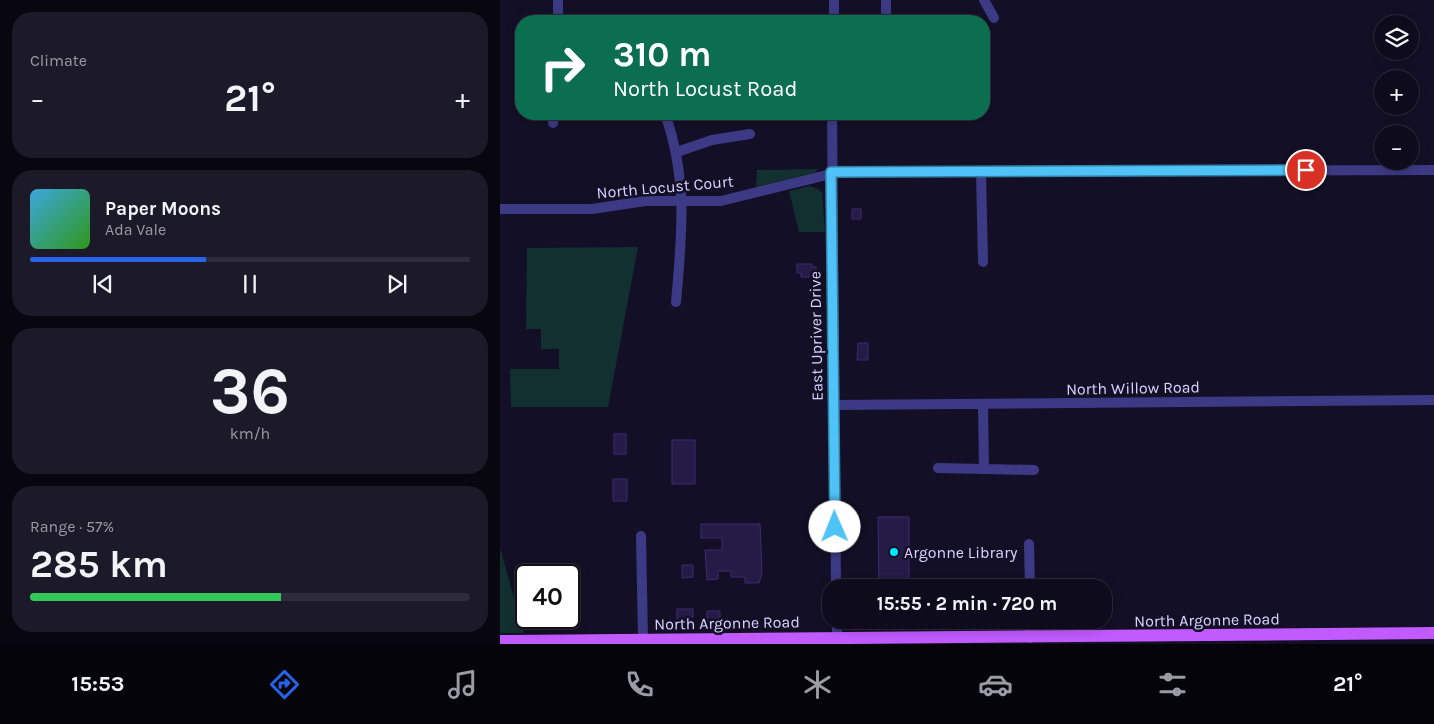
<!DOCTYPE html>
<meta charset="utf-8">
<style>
:root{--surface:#0e0b1c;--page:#1c1929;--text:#f1f3f6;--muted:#9b9ba3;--line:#2e2b3b;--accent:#2563eb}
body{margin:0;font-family:Karla,sans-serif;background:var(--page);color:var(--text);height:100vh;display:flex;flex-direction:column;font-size:19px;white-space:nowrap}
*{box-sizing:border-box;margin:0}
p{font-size:16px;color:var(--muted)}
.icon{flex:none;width:28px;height:28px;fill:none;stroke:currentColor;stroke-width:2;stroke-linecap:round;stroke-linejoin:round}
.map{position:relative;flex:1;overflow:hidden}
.details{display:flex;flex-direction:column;gap:12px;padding:12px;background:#08060f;width:500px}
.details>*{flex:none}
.top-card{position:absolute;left:15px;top:15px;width:475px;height:105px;border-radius:20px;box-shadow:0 2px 12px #0003,0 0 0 1px var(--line);background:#0b6e4f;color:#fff;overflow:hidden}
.controls{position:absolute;left:874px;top:15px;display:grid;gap:10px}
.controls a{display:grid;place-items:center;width:45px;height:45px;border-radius:50%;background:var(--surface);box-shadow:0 2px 12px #0003,0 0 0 1px var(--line);font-size:25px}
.speed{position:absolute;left:15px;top:564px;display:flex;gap:10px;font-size:25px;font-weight:700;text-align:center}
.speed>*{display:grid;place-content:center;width:65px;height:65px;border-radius:50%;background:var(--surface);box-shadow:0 2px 12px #0003,0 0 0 1px var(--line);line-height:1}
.speed .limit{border:2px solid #111;border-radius:8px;background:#fff;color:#111}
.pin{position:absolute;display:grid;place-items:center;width:42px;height:42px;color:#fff;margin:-21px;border:2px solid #fff;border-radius:50%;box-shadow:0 1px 5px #0007}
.me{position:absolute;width:55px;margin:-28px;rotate:359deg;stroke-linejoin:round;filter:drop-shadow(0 0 4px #0008)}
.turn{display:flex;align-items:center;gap:18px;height:105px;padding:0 15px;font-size:22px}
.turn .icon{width:65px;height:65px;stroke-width:2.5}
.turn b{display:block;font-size:35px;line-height:42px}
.big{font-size:38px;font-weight:700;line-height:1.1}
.details .widget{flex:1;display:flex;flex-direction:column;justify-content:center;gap:8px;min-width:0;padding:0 18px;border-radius:20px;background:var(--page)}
.details .dial{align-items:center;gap:0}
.dial b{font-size:65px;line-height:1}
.song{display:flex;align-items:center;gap:15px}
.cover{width:60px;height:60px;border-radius:8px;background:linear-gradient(135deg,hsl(200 70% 55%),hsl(110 70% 35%))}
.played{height:5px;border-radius:2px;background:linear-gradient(90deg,var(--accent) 40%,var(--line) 40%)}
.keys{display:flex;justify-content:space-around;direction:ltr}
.heat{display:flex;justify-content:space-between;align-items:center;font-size:28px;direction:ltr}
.charge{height:8px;border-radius:4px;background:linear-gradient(90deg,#34c759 57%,var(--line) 0)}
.trip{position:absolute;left:322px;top:579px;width:290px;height:50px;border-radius:20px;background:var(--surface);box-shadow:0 2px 12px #0003,0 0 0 1px var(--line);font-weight:700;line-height:50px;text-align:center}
.menu{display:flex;height:80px;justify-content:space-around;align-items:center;background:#06040b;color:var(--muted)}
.menu .icon{width:35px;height:35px}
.menu .selected{color:var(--accent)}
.menu b{font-size:22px;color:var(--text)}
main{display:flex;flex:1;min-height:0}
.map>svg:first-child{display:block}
.green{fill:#12302f}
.building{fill:#241b47;stroke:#3b2d73}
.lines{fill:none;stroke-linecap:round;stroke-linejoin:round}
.minor{stroke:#3d3a85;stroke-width:10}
.major{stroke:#c25bff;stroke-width:12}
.route-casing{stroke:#337fa1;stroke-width:12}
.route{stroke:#4fc3f7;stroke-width:9}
.poi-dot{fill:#00e5ff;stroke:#130f26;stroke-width:2}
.labels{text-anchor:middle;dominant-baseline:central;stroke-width:5;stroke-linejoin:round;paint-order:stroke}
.street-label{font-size:16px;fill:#d9d4ff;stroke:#130f26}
.poi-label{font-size:16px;fill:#d9d4ff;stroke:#130f26;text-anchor:start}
</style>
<main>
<section class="details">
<div class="widget"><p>Climate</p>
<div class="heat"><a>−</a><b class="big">21°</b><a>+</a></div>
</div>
<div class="widget">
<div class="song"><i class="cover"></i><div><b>Paper Moons</b><p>Ada Vale</p></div></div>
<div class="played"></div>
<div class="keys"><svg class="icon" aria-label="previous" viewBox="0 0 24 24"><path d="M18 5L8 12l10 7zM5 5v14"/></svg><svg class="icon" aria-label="pause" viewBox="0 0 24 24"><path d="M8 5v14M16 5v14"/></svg><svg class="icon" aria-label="next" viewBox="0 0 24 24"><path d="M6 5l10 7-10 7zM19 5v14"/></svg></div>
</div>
<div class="widget dial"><b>36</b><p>km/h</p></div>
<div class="widget"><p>Range · 57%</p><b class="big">285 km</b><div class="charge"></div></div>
</section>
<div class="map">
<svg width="934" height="644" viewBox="0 0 934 644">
<rect width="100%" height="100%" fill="#130f26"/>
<path class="green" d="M318,169L314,173L256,187L257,170Z
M310,186L318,189L322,193L325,232H299L289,191Z
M138,247L108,407H11L10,369H59V349H41V329H26L27,248Z
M0,548L24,633H0Z"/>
<path class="building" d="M352,209H361V219H352Z
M297,264H312V267H316V274H313V277H301V273H297Z
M358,343H368V360H357Z
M114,434H126V454H114Z
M172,440H195V484H172Z
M113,479H127V501H113Z
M378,517H409V588H379Z
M201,524H260L262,573L259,583H245V577H231V571H218V579L207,580L205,550H222V538H201Z
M182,565H193V577L182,578Z
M177,609H193V617H189V620L177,621Z
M207,611H220V619L207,621Z"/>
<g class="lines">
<path class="minor" d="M58,0V21
M484,0L494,18
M386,13V0
M334,21V0
M165,114C188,178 182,236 176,302
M332,114L336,588
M53,123V114
M177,152L212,140L250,134
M481,171L483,262
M331,172L934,170
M0,209H92L145,201H221L331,174
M483,404L484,469
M333,405L934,400
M438,468L534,470
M141,536L143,640
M529,544L530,588
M337,620V638
M530,620V638"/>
<path class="major" d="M0,641L934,633"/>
</g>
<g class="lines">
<g class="route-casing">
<path id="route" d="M335,527L331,172L806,170"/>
</g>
<use href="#route" class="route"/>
</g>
<circle class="poi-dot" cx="394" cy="552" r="5"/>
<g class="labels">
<g class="street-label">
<text transform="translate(165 187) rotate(-5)">North Locust Court</text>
<text transform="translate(316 336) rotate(-91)">East Upriver Drive</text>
<text transform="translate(633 388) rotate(-1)">North Willow Road</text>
<text transform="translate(707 620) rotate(-1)">North Argonne Road</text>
<text transform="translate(227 623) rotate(-1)">North Argonne Road</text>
</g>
<g class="poi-label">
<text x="404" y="552">Argonne Library</text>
</g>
</g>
</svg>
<div class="controls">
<a><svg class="icon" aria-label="layers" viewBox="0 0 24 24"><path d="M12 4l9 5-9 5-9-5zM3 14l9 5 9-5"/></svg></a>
<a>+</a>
<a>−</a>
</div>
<div class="speed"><div class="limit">40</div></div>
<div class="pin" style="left:806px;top:170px;background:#d93025"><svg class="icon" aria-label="arrive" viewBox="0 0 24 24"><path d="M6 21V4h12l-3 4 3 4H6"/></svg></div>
<svg class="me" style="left:335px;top:527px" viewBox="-20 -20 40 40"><circle r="19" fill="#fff"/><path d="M0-13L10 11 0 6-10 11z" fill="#4fc3f7"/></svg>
<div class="trip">15:55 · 2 min · 720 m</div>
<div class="top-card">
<div class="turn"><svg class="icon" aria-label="right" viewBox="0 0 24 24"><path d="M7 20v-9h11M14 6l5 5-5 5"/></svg><div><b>310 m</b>North Locust Road</div></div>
</div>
</div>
</main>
<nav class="menu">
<b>15:53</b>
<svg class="icon selected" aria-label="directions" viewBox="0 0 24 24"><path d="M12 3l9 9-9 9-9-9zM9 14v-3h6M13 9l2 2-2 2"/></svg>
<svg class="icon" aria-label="music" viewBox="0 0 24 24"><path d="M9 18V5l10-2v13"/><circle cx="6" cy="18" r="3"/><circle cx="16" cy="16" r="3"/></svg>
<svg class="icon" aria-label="phone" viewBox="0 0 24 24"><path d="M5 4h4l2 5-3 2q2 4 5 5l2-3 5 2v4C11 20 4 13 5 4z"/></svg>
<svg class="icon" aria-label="climate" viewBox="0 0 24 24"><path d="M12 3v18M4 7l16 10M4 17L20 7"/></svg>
<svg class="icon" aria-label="car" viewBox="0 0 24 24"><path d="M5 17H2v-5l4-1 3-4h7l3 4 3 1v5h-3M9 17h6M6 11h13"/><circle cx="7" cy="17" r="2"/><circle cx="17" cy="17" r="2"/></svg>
<svg class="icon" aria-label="filters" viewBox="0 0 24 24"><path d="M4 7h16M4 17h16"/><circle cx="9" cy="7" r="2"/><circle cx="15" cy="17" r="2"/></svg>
<b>21°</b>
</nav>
